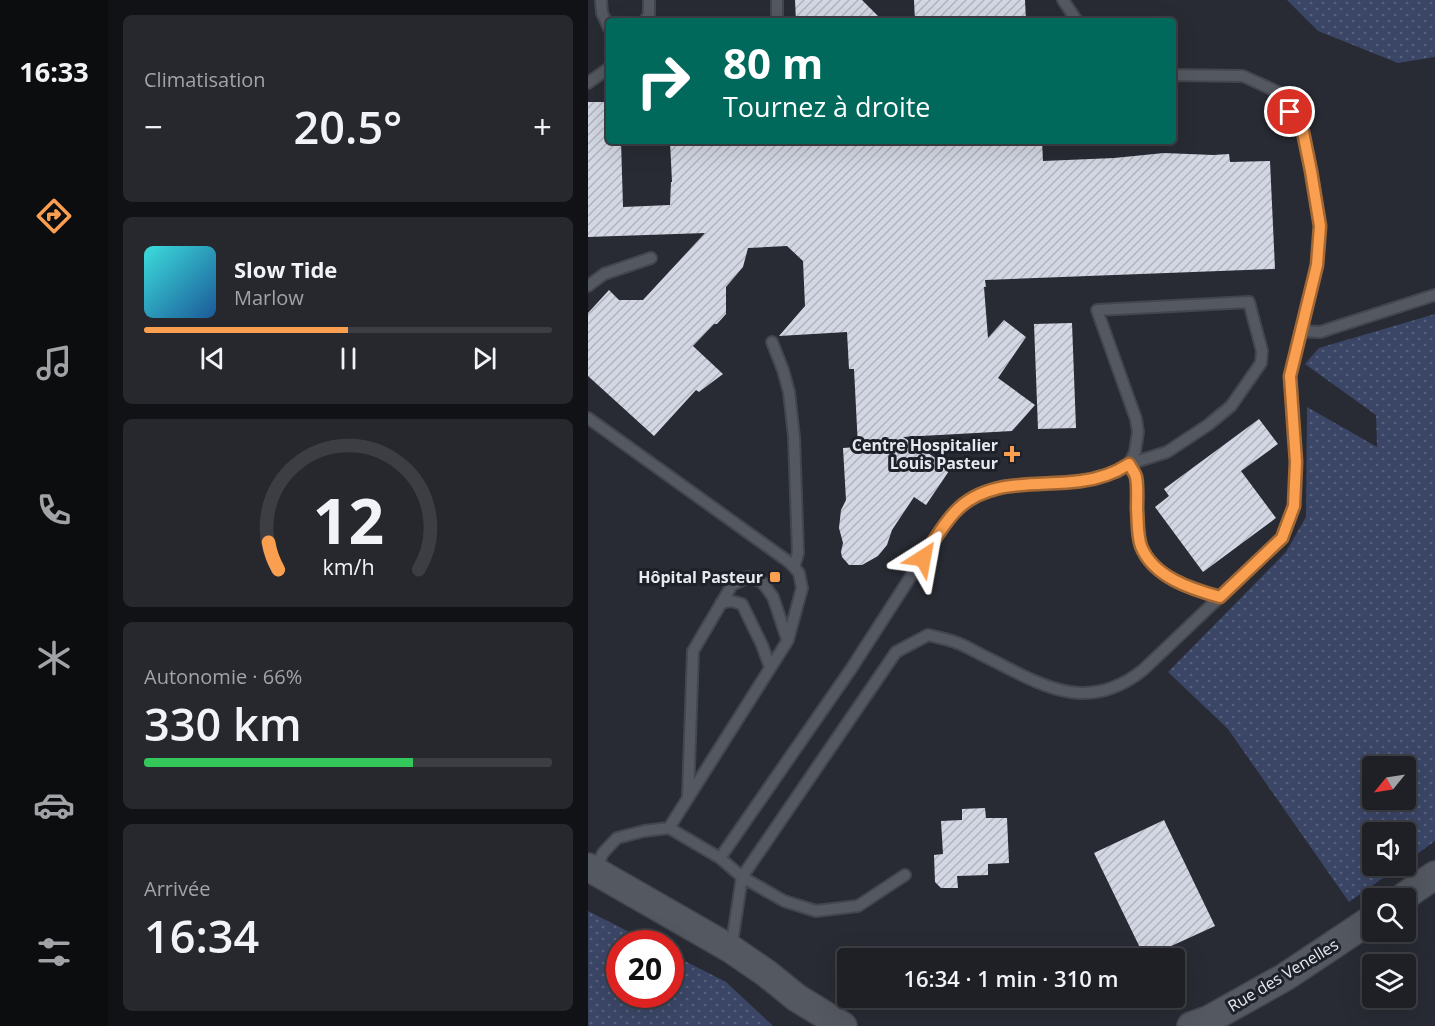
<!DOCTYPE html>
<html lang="fr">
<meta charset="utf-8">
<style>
:root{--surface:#1e2026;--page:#26282e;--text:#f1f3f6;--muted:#a1a3a7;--line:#3c3e43;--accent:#fa9f4f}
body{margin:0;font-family:"Open Sans",sans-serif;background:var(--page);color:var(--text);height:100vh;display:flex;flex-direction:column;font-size:22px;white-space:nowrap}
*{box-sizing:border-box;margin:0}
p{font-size:20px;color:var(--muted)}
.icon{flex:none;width:33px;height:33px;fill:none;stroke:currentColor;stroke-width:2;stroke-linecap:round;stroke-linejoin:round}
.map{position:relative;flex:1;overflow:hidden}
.side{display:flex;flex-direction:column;gap:15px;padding:15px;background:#101215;width:480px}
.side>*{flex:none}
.top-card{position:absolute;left:18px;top:18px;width:570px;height:126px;border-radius:6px;box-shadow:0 6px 24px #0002,0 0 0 2px var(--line);background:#00695c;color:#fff;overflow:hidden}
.needle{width:39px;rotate:240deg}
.controls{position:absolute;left:774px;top:756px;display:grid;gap:12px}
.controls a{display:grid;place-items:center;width:54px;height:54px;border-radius:6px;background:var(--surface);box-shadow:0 6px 24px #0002,0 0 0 2px var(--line);font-size:30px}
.speed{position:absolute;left:18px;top:930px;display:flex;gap:12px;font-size:30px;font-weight:700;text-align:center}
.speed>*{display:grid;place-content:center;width:78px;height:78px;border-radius:50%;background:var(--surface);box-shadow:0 6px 24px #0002,0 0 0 2px var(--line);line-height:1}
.speed .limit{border:9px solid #d22;background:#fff;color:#111}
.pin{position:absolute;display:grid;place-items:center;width:51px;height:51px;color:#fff;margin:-26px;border:3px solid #fff;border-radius:50%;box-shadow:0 2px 6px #0007}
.me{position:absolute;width:66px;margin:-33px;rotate:34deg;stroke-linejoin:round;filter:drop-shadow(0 0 4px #0008)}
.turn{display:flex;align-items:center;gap:21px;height:126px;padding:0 18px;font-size:27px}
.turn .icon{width:78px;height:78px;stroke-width:2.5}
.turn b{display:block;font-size:42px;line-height:51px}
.big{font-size:45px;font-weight:600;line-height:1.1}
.side .card{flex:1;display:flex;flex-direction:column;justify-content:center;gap:9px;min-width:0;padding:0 21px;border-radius:9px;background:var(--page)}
.side .dial{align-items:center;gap:0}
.dial svg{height:156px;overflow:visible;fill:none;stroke:var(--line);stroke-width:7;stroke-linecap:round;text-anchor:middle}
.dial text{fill:var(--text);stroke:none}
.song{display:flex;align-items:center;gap:18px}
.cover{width:72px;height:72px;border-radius:9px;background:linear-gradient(135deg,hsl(180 70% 55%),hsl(210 70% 35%))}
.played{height:6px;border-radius:3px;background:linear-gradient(90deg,var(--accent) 50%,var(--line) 50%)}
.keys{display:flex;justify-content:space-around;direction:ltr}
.heat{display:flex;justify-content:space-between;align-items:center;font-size:33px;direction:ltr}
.charge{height:9px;border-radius:4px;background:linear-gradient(90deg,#34c759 66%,var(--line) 0)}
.trip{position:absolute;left:249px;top:948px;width:348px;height:60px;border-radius:6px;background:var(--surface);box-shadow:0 6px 24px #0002,0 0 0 2px var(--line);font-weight:600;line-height:60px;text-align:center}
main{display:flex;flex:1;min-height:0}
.dock{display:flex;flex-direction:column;width:108px;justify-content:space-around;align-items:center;background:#0c0d0f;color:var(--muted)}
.dock .icon{width:42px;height:42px}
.dock .current{color:var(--accent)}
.dock b{font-size:27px;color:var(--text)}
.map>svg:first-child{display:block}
.grass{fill:url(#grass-dots);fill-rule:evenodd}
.building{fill:url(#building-hatch)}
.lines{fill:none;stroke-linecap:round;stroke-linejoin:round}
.service-casing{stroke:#44464e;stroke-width:14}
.tertiary-casing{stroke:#44464e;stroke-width:30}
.service{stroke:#545861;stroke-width:10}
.tertiary{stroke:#545861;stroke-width:27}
.route-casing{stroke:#a26733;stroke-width:15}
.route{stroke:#fa9f4f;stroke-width:10}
.poi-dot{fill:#fa9f4f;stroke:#1e2129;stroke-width:2}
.labels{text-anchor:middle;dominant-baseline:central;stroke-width:6;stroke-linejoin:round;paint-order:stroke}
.poi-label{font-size:16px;font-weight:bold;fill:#e7e9ef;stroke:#1e2129;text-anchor:end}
.street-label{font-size:16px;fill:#e7e9ef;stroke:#1e2129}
</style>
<main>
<nav class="dock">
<b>16:33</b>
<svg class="icon current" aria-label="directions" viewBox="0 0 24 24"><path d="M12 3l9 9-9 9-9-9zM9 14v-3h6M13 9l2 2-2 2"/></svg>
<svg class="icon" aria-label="music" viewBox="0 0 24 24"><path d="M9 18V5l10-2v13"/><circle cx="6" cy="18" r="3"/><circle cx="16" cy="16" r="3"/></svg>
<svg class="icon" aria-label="phone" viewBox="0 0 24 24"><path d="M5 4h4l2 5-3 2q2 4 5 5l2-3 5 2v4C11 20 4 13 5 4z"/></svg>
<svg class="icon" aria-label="climate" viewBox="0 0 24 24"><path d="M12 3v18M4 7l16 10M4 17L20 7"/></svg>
<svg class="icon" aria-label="car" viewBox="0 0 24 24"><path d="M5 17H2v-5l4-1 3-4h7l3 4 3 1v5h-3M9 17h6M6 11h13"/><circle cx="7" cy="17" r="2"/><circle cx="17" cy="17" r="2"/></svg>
<svg class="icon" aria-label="filters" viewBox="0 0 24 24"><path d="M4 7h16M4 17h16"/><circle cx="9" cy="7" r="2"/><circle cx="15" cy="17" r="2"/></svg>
</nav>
<section class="side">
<div class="card"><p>Climatisation</p>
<div class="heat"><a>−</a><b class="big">20.5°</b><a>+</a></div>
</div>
<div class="card">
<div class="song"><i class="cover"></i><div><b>Slow Tide</b><p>Marlow</p></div></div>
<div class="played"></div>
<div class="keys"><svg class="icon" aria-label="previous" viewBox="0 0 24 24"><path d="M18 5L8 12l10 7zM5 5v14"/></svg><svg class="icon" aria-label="pause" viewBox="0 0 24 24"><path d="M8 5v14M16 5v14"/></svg><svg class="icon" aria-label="next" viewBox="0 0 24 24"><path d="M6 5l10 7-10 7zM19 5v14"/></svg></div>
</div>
<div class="card dial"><svg viewBox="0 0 100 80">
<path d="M14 69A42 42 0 1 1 86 69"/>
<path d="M14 69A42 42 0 0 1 9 55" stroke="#fa9f4f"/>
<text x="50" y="56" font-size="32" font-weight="700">12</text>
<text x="50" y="72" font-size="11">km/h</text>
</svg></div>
<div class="card"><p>Autonomie · 66%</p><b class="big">330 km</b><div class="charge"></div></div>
<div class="card"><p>Arrivée</p><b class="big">16:34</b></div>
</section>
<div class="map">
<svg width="847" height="1026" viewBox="0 0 847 1026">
<defs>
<pattern id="grass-dots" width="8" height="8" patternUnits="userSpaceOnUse" patternTransform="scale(1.5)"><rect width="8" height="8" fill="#3b4667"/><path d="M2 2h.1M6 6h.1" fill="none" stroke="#57617d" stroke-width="1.8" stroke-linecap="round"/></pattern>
<pattern id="building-hatch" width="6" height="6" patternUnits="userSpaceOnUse" patternTransform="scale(1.5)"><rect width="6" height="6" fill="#d3d7e3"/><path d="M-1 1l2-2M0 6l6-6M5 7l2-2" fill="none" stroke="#b0b3bc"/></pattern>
</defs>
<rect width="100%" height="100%" fill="#282b33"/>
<path class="grass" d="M699,0H847V57L810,63L730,31Z
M847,314V841L818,862V832H784V866H812L761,902L640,729L580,672L698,552L718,517L719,407L789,447L788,415L717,364L731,348ZM784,766H818V800H784Z
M0,911L63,943L32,944V994H82L83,954L138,982L185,1026H1L0,1025Z"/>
<path class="building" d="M207,0H274L295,21H208Z
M326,0H437L438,21H327Z
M0,102H20L21,141H33L35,207L82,205L83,182H84L82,141H454L455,161L526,158L576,153L625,155L641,154L642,162L682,161L687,269L397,280L398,287H396L400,338L416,320L438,337L410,378L447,405L424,431L315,437L363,468L338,505L326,497L304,530L299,545L290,556L274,565H261L254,557L253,552L255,543L251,528L253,510L258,500L255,448L270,447L266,369H261L259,332L191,336L217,306L215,261L199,246L160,248L155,267L138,287V314L129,324H126L105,346L135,374L111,392L108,390L66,436L0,376V313L21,290L31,300H55L117,233L0,237Z
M484,323L488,428L450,429L446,324Z
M671,419L690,444L653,471L688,518L615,572L567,507L581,496L576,489Z
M397,808L398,818H419L421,863L400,864V875L369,876L370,888H353L347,882L346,855L355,854L353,821L374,820V809Z
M576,820L627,926L557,958L506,853Z"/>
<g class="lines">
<g class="service-casing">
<path id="service" d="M13,0L14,13L21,28
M475,0L489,21
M57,21L61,14V0
M189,21V0
M0,83L21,68
M0,286L16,274L63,258
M714,331L732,332L847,295
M184,342L195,370L201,392L206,437L210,553L206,567
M0,418L201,562L206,567L211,573L214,588L200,640L81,828
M133,603L143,601L154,604L174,645L182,667
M100,796L105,651L144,585L160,577L174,582L185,597L199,639
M132,858L263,669L347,539L367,511L377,503L395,493L416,486L494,481L529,472L541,464L547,452L550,432L548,419L509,310L661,302L674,351L673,363L643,406L620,425L579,452L541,464C543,468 547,472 548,476C550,486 549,499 549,509C550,521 549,535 553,546C565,577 603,589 632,597
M7,870L15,853L29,838L56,831L81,828L132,858L154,877L196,901L228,911L270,906L317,875
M143,949L154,877L308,652L340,635C349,637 359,639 367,642C376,645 384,650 392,654C449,682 496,717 555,670L694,538L706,506L708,462L702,377L729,265L732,226L723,171L715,132L690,92L655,76L585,75"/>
</g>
<g class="tertiary-casing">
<path id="tertiary" d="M0,867L143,949L178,973L209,998L255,1026
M814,898L847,875
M603,1026L620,1020L697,977L784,919"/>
</g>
<use href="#service" class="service"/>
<use href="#tertiary" class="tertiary"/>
</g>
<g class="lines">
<g class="route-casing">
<path id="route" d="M335,558C345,542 354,526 367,512C399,477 450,487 493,481C510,479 527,473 541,464C543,468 547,473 548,477C550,486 549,499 549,509C550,521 549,535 553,546C565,577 603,589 632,597L694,538L706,506L708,462L702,376L729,265L732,226L723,171L715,132L702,112"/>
</g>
<use href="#route" class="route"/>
</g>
<g class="poi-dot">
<path d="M421 445h6v6h6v6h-6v6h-6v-6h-6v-6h6z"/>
<rect x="181" y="571" width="12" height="12" rx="3"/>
</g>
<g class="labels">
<g class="poi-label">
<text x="410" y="445">Centre Hospitalier<tspan x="410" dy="18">Louis Pasteur</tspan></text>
<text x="175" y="577">Hôpital Pasteur</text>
</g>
<g class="street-label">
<text transform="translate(695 975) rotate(-31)">Rue des Venelles</text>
</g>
</g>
</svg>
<div class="controls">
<a><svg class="needle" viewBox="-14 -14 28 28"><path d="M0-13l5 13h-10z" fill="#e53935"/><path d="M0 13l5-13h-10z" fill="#a1a3a7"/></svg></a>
<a><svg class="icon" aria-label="sound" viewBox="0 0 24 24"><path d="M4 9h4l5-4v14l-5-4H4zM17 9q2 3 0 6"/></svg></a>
<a><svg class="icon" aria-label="search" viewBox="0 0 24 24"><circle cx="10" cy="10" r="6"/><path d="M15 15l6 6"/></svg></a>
<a><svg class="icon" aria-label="layers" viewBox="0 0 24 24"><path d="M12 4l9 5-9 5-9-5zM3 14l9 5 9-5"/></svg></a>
</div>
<div class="speed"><div class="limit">20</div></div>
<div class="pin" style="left:702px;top:112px;background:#d93025"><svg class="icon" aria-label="arrive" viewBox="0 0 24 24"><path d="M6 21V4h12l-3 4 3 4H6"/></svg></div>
<svg class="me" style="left:335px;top:558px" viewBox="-20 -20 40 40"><path d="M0-17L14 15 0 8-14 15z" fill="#fa9f4f" stroke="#fff" stroke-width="4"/></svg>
<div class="trip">16:34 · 1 min · 310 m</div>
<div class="top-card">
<div class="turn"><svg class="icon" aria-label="right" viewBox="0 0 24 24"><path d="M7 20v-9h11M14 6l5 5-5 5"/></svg><div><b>80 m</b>Tournez à droite</div></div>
</div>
</div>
</main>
